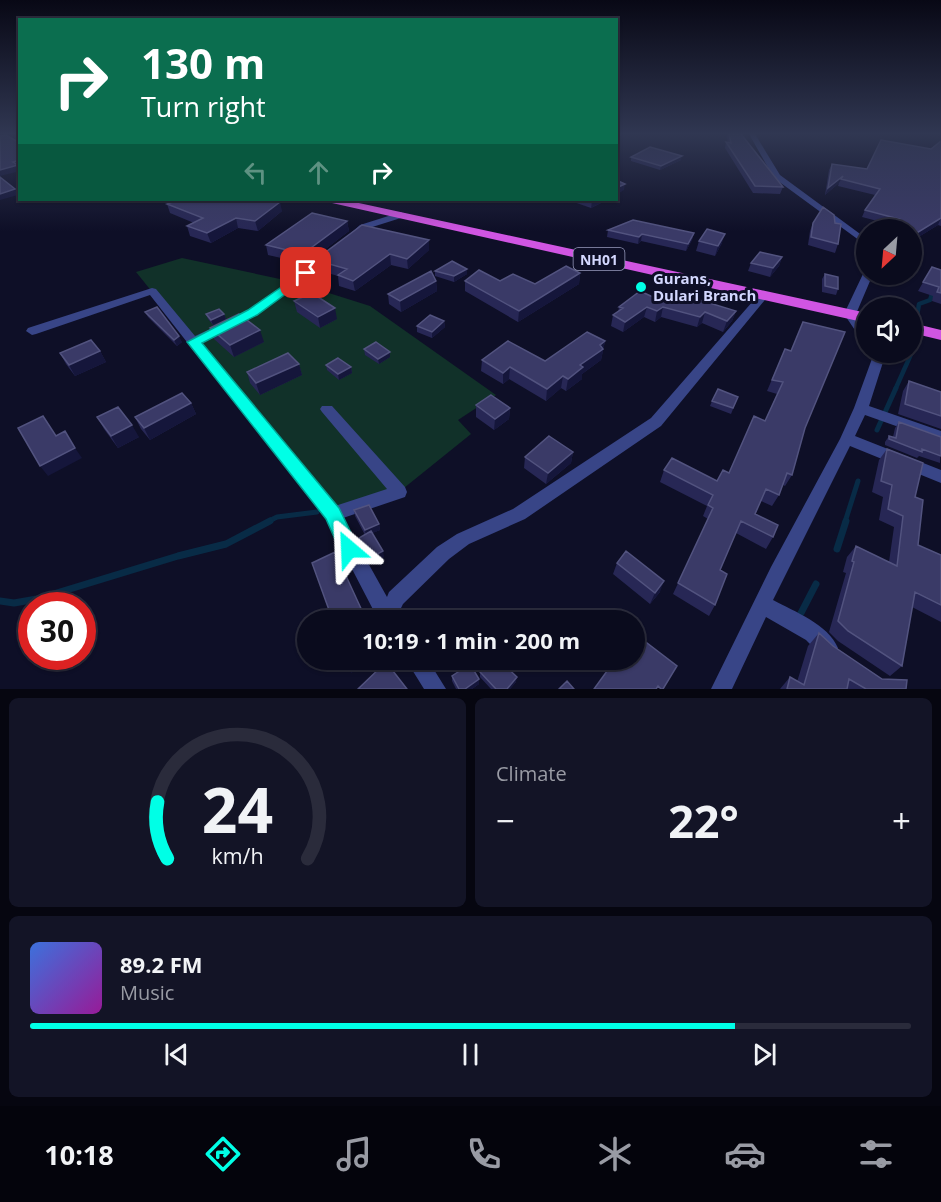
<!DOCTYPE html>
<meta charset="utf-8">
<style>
:root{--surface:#0a0b1d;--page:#131426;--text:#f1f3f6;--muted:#999ba4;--line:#2a2b3b;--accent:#00ffe6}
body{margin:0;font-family:"Open Sans",sans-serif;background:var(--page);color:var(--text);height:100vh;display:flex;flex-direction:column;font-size:22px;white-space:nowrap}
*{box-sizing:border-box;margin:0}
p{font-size:20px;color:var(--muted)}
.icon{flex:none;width:33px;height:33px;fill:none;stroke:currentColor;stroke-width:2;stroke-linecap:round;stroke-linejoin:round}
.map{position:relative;height:689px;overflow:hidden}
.side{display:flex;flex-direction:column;gap:9px;padding:9px;background:#060610;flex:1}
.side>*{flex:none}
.hud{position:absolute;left:18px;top:18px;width:600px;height:183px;border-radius:0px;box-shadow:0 2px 4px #0004,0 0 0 2px var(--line);background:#0b6e4f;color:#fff;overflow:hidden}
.needle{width:39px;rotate:206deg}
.controls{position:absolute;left:856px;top:219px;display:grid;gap:12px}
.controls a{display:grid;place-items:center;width:66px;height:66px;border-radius:50%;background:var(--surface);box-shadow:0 2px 4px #0004,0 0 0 2px var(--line);font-size:30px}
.speed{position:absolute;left:18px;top:592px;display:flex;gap:12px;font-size:30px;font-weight:700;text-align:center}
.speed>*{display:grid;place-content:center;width:78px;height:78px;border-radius:50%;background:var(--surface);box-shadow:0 2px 4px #0004,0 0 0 2px var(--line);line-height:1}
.speed .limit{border:9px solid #d22;background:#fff;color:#111}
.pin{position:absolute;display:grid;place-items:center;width:51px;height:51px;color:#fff;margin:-26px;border-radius:12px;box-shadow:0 3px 9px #0006}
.me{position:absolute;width:66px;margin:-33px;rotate:334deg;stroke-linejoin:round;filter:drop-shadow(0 0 4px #0008)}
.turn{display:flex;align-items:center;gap:21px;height:126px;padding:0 24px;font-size:27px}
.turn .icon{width:78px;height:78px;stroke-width:2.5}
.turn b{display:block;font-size:42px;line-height:51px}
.lanes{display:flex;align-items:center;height:57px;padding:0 24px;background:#0003;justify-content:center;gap:30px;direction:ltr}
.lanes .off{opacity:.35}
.big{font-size:45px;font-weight:700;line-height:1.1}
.side .widget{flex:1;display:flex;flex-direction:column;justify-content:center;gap:9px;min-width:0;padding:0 21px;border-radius:9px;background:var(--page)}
.side .dial{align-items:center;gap:0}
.dial svg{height:156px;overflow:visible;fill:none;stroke:var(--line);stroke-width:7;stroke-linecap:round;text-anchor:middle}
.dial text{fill:var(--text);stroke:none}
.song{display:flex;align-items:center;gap:18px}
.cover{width:72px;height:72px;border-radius:9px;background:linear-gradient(135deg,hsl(220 70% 55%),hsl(300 70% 35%))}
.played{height:6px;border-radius:3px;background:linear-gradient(90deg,var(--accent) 80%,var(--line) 80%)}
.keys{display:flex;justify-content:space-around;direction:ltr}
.heat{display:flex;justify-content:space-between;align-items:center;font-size:33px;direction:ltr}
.side .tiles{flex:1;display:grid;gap:9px;grid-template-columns:1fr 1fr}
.widget:last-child{grid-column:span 2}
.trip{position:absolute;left:297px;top:610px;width:348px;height:60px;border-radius:30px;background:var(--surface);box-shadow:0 2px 4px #0004,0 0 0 2px var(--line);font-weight:700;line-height:60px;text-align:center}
.dock{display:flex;height:96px;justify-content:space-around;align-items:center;background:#04040c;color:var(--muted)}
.dock .icon{width:42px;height:42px}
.dock .on{color:var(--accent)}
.dock b{font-size:27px;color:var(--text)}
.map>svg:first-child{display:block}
.green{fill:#113129}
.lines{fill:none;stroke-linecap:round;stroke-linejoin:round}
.stream-far2{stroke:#082b46;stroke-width:4.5}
.stream-far1{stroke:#082b46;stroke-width:5}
.stream{stroke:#082b46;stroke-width:7}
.minor{fill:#384587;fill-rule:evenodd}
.trunk{fill:#d055e2;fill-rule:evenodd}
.wall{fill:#272755}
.shaded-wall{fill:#15163b}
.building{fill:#3a3a67;stroke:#52537f;stroke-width:1.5}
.route{fill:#00ffe6;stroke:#00a696;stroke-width:1.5}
.poi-dot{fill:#00ffe6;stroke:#0e0f27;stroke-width:2}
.labels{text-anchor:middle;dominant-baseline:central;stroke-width:6;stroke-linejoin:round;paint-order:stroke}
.shield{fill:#0e0f27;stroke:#999cbe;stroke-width:1.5}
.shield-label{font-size:14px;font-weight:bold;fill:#d4d8ff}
.poi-label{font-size:15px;font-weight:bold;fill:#d4d8ff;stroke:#0e0f27;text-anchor:start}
</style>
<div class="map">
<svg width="941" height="689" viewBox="0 0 941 689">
<rect width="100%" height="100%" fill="#0e0f27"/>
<path class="green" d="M182,258L294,282L370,306L496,395L458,420L471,434L399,492L332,514L136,272Z"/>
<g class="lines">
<path class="stream-far2" d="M916,322L919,304L930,300L933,291
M912,352L918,339
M895,390L912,352"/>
<path class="stream-far1" d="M877,430L896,388
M267,522L277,517L317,512
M845,522L858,481"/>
<path class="stream" d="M837,549L846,521
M0,601L14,603L37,599L178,556L226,544L270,521
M801,613L816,584"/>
<path class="minor" d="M749,134H755L780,175L867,239V246L774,178Z
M401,212L405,215L404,217L366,229L358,236H352L350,234L360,225Z
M328,253L331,254V258L257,315L201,343L335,506L387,489L322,412L320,409L322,406H332L405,487L407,492L405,497L343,518L387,597L389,592L437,547L457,534L513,509L651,418L760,293L764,292L769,295L661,426L525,519L469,544L449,559L403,604L397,616L400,621H379L326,519L150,295L36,334L32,335L26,331L28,328L152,288L156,289L195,336L249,311Z
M867,271V274H873L856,314L867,330V343L863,342L844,314L863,274Z
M870,352H883L885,356L869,406L941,431V442L865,415L855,436L941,470V483L850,446L773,600C795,612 828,624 838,648L835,655L828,658L821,655L806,640L766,617L732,689H711L771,567L840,439L854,408L873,356Z
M406,660H428L446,689H424Z"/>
<path class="trunk" d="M326,200H345L867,313V323L332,203Z
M912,323L941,330V340L912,333Z"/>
</g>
<path class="wall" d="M728,134H741L783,187L780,194L753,193L725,148L726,142L728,143L727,137Z
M941,141V226L938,225L912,241V230L862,217L865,210L875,195L838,186L839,183L825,195L829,170L832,164L867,169L931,149Z
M631,157L681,160L660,170L631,161Z
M167,200H268L282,211L258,231L238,228L211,243L190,236L187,226L194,223L170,213L167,204L172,202Z
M568,200H607L591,208Z
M347,221L349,231L302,267L290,264V260L268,255L266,245Z
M813,223H835L838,244L835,253L808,245L810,231Z
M608,230L694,233L692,240L686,251L641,241L638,244L607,237Z
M699,241L722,243L715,256L696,251Z
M429,250L408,269L391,265L355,291L339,286L338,276L317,270L315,260Z
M782,257L779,266L770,277L748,271L751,263Z
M932,267L941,270V304L932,301L933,296L918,291Z
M467,269V274L454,282L435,276V271Z
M580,273L579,284L518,322L465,291V281H500L535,284Z
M825,274L838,289L836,295L822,292V279Z
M436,281L437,291L401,312L389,304L388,294Z
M655,298L736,311L732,321L723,332L702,323L697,327L661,317L655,322L644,317L623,332L611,326L613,315L618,312L619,307Z
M294,301L337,319L320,328L297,312Z
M145,312L182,342L177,346L148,317Z
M206,314H224L226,319L213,325L208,319Z
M444,321L445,327L432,338L417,332V326Z
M803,322L805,428L792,475L785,486L783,485L779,495L772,506L761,501L755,514L773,537L766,549L736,533L720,570L715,605L709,616L673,594L708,519L703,516L707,506L660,482L664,470L717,481L729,473L765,421L777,394L767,391L785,349L791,351Z
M210,328L264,342L234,357L214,339Z
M605,341L601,360L582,374V379L566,391L561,388L546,401L509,379L503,384L481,371L482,360L545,361Z
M364,349L390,357L379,364L365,355Z
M100,351L106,362L75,376L66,364L60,353Z
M299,364L302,375L260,395L250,383L247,372Z
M326,365L351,367L352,373L339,380L327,370Z
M909,381L941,392V429L898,414L903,391Z
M738,397L731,414L710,406L712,401Z
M191,403L196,414L150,440L141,429L135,417Z
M476,405L510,408L509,419L494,430L476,417Z
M97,417L139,437L118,448L104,429Z
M899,422L941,437L940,463L919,456L917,458L885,445V442L889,436L893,437L895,428Z
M887,449L915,497L918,545L941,555V622L912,607L902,666L890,676L838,641L829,632L846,573L843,572L847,557L856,546L889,562L894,527L879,520L883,497L872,492L879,460Z
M573,452L571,463L546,484L524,468L525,457Z
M354,510L379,524L380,530L372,533L384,557L371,564L360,544L359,538L365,535L355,516Z
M617,563L660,592L650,604L613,574Z
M819,633L833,646L882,679L906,689H780L790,677L797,682L808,646Z
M480,672L516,682L510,689H491L480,677Z
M452,676L479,679V684L472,689H456L452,681Z"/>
<path class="shaded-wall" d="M616,134H624L616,138Z
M682,156L681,160L660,170L661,166Z
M20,160V166L18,167L20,171L0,176V170L13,162Z
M843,176L839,183L825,195L828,188Z
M625,184L624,190L616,195V188Z
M15,189L18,195L0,200V194Z
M595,200H607L591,208L592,201Z
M280,202L282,211L258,231L255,221Z
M236,218L238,228L211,243L207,233Z
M941,218L938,225L912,241V236Z
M347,221L349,231L302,267L300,256Z
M694,233L692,240L686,251L688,244Z
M642,234L641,241L638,244L639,237Z
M725,234L722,243L715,256L718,246Z
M429,240V250L408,269L407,259Z
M390,254L391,265L355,291L353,281Z
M782,257L779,266L770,277L773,268Z
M467,269V274L454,282V276Z
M580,273L579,284L518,322L519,311Z
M436,281L437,291L401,312L400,301Z
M647,307L644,317L623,332L625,322Z
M663,307L661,317L655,322L657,311Z
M335,308L337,319L320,328L318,317Z
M736,311L732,321L723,332L727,321Z
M705,312L702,323L697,327L700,317Z
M224,314L226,319L213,325L211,320Z
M444,321L445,327L432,338V332Z
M260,330L264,342L234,357L230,345Z
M179,336L182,342L177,346L174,340Z
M605,341L601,360L582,374V379L566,391L568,379L580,365Z
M100,351L106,362L75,376L69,365Z
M390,352V357L379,364L378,359Z
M299,364L302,375L260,395L256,383Z
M351,367L352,373L339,380L338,374Z
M510,367L509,379L503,384V373Z
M563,376L561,388L546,401L547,389Z
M191,403L196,414L150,440L144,428Z
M510,408L509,419L494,430L495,419Z
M132,425L139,437L118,448L111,436Z
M75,448L82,458L48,476L40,466Z
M573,452L571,463L546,484L548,473Z
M379,524L380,530L366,536L365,530Z
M383,551L384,557L371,564L370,558Z
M664,581L660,592L650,604L655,593Z
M356,660H372L351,673L349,665Z
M517,677L516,682L510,689H507Z
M479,679V684L472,689H465Z"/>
<path class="building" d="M729,134H741L783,187L755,186L726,142L731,143Z
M6,135L20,143V160L13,162L18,165L0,170V136Z
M881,140L931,149L941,141V218L912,236V230H882L899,219L865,210L880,189L841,179L843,176L828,188L832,164L867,169Z
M650,147L682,156L661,166L631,157Z
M0,177L15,189L0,194Z
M616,180L625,184L616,188Z
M178,200H268L280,202L255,221L236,218L207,233L187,226L203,218L167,204Z
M823,207L834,215L835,223L841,224L838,244L811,237L813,223Z
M312,213L347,221L300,256L288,254L291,251L266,245Z
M633,220L694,233L688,244L642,234L639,237L608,230Z
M362,225L429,240L407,259L390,254L353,281L338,275L347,269L315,260Z
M707,229L725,234L718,246L699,241Z
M760,252L782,257L773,268L751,263Z
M452,261L467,269L454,276L435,271Z
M566,266L580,273L519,311L465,281L479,270L500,281L513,274L535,284Z
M932,267L941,270V293L937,292L939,287L923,282Z
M431,271L436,281L400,301L388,294Z
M825,274L838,277V289L825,286Z
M640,291L655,298L661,293L676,297L677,293L736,311L727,321L705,312L700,317L663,307L657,311L647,307L625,322L613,315L623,308L619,307Z
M312,293L335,308L318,317L294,301Z
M157,307L179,336L174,340L145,312Z
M219,309L224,314L211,320L206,314Z
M239,314L260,330L230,345L210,328Z
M430,315L444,321L432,332L417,326Z
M803,322L845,332L805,428L792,475L787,473L779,495L766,489L755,514L778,525L773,537L741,521L720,570L727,574L715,605L678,583L713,508L708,505L713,495L664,470L672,458L717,481L723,470L729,473L754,416L765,421L783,382L772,380L785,349L791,351Z
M587,332L605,341L600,345L603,349L580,365L583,367L568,379L563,376L547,389L510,367L503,373L482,360L508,341L545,361Z
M91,340L100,351L69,365L60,353Z
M376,342L390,352L378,359L364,349Z
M288,353L299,364L256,383L247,372Z
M338,358L351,367L338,374L326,365Z
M909,381L941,392V416L905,404Z
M718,389L738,397L733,408L712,401Z
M182,393L191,403L144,428L135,417Z
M491,395L510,408L495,419L476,405Z
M118,407L132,425L111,436L97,417Z
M43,416L56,436L65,431L75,448L40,466L18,428Z
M899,422L941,437V456L922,449V452L889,439V436L896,438Z
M549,436L573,452L548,473L525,457Z
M887,449L923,463L915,497L923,500L918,545L941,555V605L915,592L902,666L848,631L838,621L854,562L852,561L856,546L897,566L903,516L888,509L892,485L881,481Z
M369,505L379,524L365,530L354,510Z
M371,531L383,551L370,558L359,538Z
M626,551L664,581L655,593L617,563Z
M335,552L364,615L362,621H333L312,563Z
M634,633L677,666L663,689H661L658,686L656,689H594L615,660H634Z
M819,633L833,646L882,679L907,680L906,689H866L849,679L847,689H787L790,677L804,685Z
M347,660H356L349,665Z
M490,660H499L517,677L507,689H496L480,672Z
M386,662L407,689H358Z
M470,664L479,679L465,689H459L452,676Z
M567,681L574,689H559Z"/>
<linearGradient id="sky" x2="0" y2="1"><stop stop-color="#080815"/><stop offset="0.58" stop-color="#303752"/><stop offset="1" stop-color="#303752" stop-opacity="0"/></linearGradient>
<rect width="941" height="231" fill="url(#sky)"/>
<path class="route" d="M306,270L312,273L310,276L257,315L202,343L339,508L359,549L356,555L349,558L342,555L326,519L187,342L248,310Z"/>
<circle class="poi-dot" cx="641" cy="287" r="6"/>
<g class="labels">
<rect class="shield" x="573.5" y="248" width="51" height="22" rx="4.5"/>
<g class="shield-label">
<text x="599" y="259">NH01</text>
</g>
<g class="poi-label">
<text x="653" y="278">Gurans,<tspan x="653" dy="17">Dulari Branch</tspan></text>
</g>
</g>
</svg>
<div class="controls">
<a><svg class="needle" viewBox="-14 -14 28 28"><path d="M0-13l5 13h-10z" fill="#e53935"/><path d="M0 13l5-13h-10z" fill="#999ba4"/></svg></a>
<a><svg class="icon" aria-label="sound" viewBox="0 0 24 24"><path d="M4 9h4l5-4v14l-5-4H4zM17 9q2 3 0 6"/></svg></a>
</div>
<div class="speed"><div class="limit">30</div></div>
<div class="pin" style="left:306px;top:273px;background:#d93025"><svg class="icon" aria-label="arrive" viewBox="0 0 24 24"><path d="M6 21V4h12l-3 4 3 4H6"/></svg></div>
<svg class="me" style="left:349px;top:549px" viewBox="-20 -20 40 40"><path d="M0-17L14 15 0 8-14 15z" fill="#00ffe6" stroke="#fff" stroke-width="4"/></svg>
<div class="trip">10:19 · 1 min · 200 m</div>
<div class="hud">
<div class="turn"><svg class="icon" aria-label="right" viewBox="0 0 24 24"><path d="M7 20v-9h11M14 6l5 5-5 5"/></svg><div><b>130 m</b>Turn right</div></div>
<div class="lanes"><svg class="icon off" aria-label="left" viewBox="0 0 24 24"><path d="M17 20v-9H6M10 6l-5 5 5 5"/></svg><svg class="icon off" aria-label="ahead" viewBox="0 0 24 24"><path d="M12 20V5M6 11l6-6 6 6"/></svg><svg class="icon" aria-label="right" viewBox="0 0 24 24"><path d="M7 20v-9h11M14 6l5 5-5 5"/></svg></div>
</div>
</div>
<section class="side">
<div class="tiles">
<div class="widget dial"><svg viewBox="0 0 100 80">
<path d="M14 69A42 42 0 1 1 86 69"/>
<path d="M14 69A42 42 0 0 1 9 40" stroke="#00ffe6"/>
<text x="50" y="56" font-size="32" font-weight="700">24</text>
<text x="50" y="72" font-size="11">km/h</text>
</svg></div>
<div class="widget"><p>Climate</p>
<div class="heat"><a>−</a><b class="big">22°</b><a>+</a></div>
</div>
<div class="widget">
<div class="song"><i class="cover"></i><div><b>89.2 FM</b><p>Music</p></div></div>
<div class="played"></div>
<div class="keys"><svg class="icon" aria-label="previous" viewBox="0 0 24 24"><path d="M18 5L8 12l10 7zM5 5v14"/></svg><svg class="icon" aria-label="pause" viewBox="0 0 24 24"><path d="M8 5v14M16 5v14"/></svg><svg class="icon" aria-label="next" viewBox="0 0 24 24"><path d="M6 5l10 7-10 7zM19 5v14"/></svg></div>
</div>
</div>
</section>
<nav class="dock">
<b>10:18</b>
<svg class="icon on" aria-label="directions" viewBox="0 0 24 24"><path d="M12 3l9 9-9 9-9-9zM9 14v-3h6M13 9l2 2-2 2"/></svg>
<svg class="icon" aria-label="music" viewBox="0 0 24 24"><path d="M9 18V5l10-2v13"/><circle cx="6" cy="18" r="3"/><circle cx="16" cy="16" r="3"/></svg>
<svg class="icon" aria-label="phone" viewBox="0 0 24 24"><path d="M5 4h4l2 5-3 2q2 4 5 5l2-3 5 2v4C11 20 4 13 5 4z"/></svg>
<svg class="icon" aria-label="climate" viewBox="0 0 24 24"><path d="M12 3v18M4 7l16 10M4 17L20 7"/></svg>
<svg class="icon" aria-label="car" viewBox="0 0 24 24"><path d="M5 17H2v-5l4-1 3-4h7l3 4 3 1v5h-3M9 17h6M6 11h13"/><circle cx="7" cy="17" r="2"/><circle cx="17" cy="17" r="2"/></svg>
<svg class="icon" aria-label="filters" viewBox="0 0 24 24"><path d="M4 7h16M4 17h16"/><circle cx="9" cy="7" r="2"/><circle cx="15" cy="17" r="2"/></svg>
</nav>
